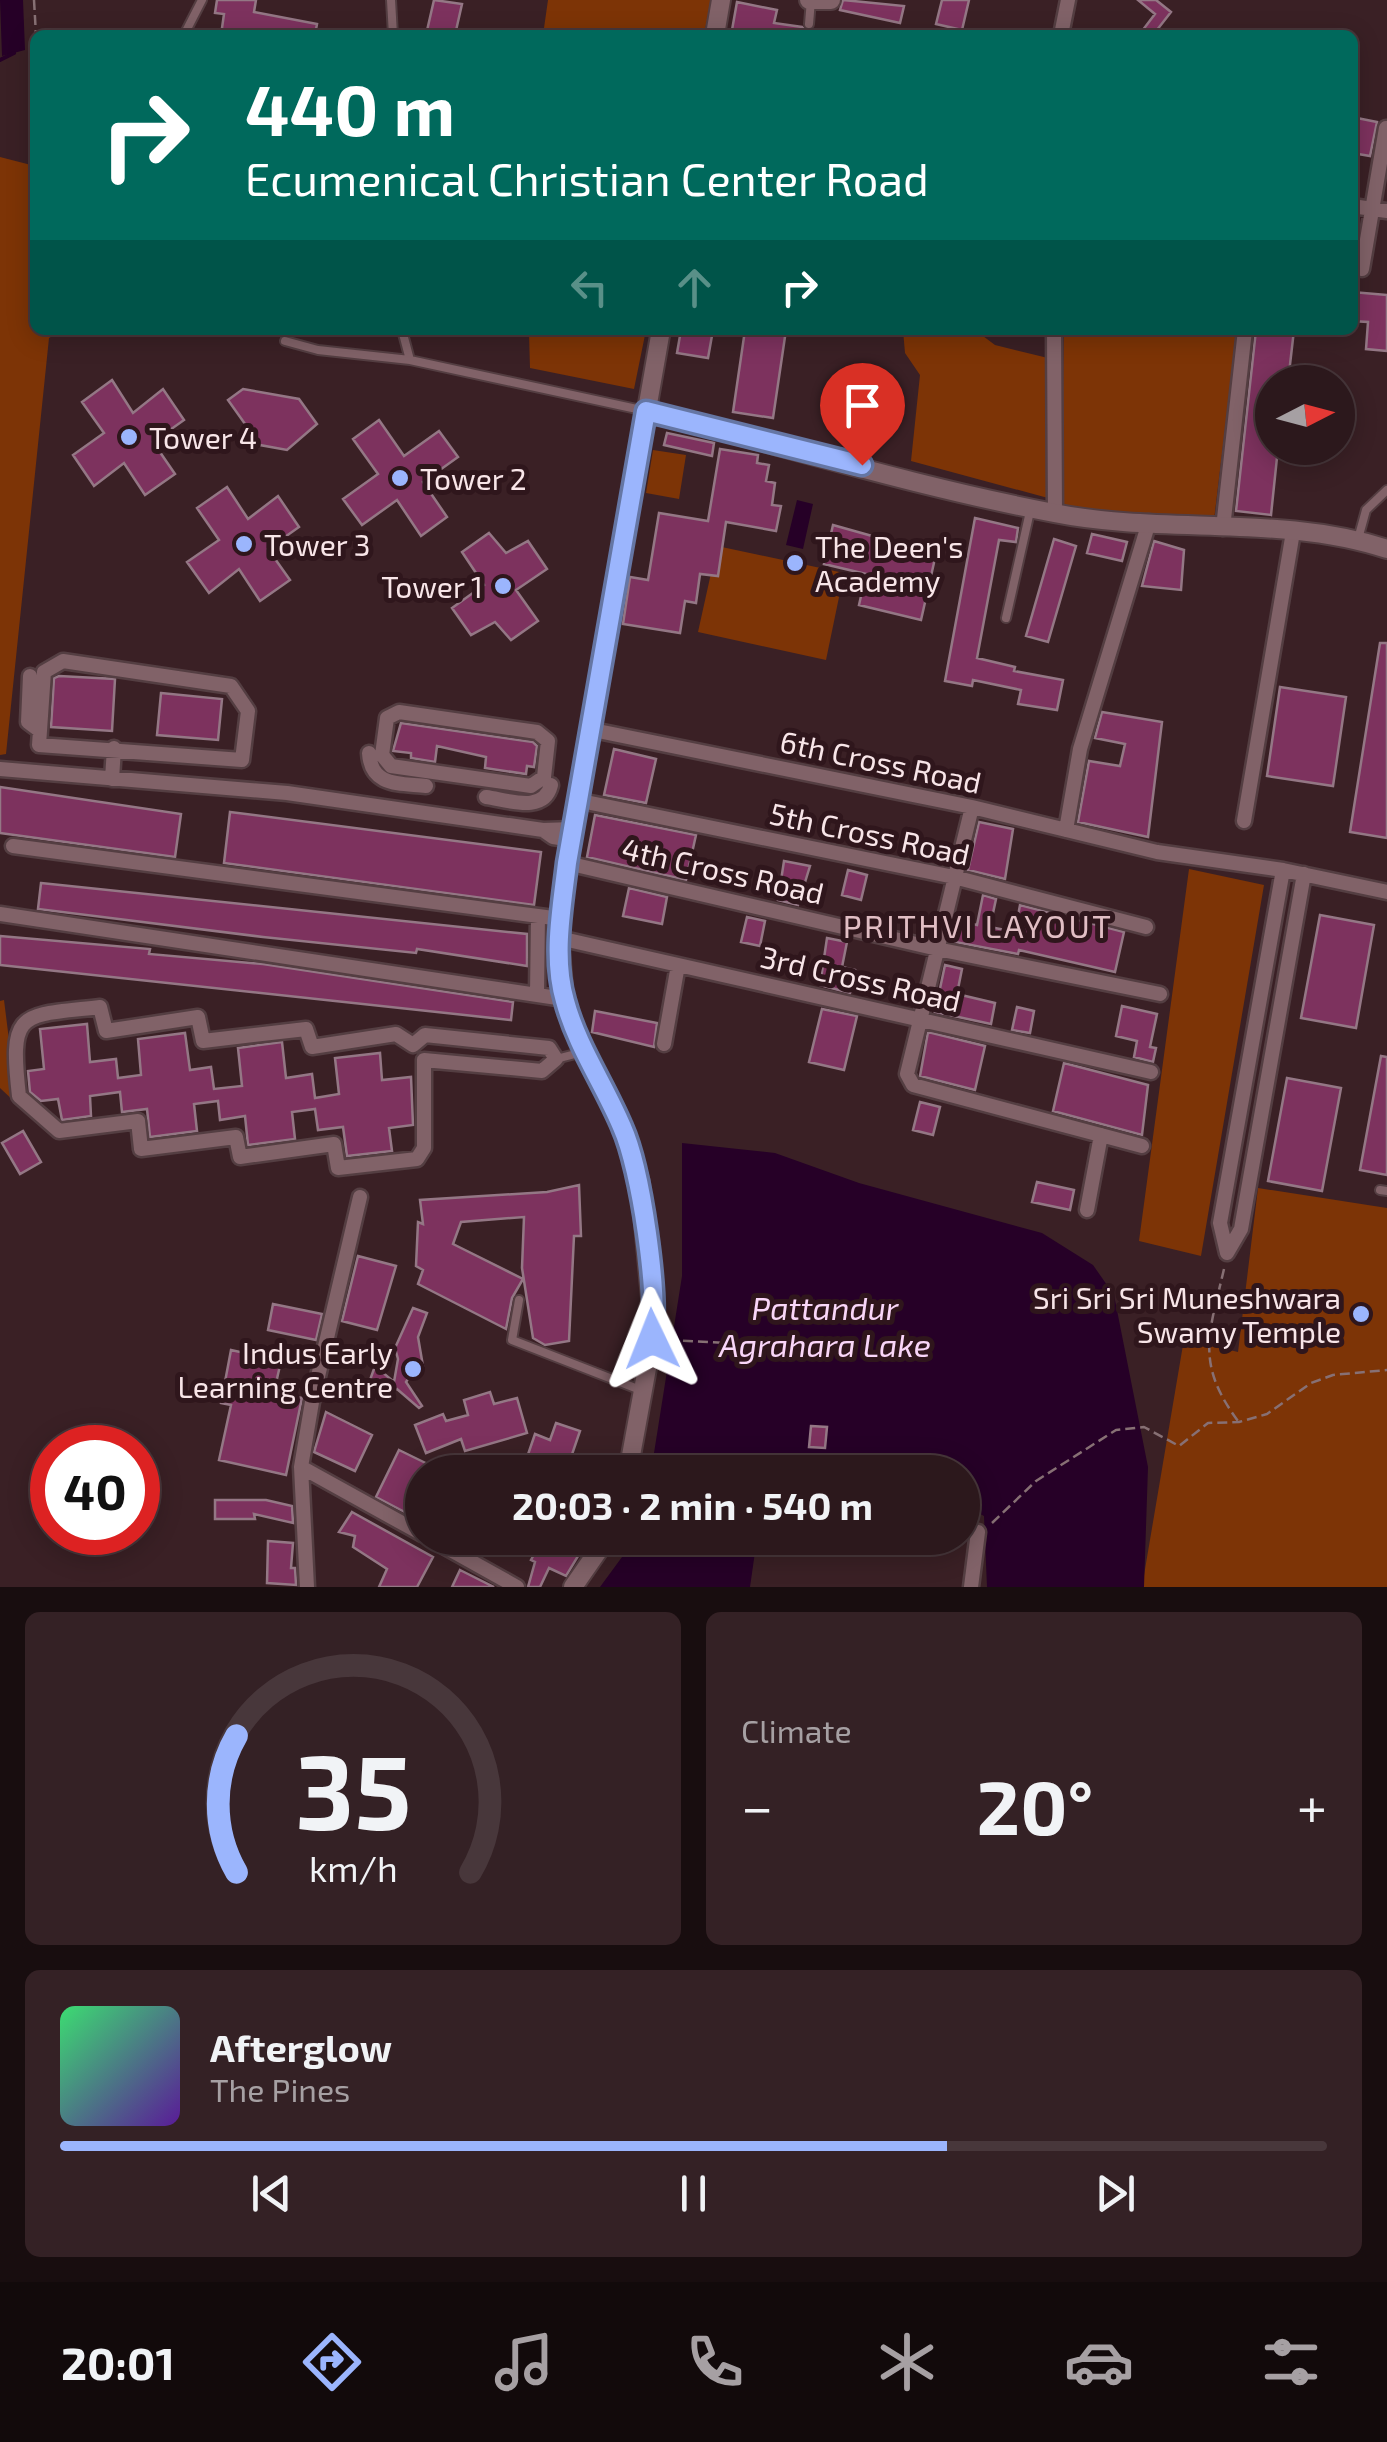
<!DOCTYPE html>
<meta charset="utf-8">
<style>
:root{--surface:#2c181c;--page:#342125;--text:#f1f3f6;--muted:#a6a0a3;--line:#48373b;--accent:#9bb5fd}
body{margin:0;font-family:"Exo 2",sans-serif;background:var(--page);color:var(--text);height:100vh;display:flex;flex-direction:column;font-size:38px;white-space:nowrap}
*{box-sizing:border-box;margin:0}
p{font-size:32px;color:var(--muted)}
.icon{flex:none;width:55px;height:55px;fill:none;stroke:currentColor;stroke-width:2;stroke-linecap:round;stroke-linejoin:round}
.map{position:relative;height:1587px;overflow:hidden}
.panel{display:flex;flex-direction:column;gap:25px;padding:25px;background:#180d0f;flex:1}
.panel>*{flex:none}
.banner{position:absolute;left:30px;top:30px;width:1328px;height:305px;border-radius:15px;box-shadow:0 5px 25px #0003,0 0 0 2px var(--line);background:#00695c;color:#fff;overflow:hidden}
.needle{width:65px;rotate:84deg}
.controls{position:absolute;left:1255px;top:365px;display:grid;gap:20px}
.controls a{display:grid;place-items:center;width:100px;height:100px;border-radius:50%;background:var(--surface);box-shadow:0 5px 25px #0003,0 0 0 2px var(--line);font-size:50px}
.speed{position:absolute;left:30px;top:1425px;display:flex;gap:20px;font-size:50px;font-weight:700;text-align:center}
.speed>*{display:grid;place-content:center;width:130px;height:130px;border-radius:50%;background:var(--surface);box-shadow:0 5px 25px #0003,0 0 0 2px var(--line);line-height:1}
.speed .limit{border:15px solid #d22;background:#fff;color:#111}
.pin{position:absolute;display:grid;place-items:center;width:85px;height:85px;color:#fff;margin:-102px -42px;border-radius:50% 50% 50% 0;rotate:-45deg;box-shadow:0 0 10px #0007}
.pin .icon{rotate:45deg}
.me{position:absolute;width:110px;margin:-55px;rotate:358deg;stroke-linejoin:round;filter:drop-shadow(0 0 8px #0008)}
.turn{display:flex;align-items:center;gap:35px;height:210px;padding:0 50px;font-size:45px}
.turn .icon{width:130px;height:130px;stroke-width:2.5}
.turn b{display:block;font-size:70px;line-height:85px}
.lanes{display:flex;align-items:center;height:95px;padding:0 50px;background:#0003;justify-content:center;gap:50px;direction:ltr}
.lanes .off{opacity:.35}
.big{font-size:75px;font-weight:700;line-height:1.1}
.panel .tile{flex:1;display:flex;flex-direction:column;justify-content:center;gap:15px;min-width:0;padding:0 35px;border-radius:15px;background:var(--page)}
.panel .dial{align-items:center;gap:0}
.dial svg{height:260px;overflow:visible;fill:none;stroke:var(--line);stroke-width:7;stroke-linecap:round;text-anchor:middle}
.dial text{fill:var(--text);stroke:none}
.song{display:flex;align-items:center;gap:30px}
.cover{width:120px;height:120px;border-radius:15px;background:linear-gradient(135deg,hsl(140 70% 55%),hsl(270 70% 35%))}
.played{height:10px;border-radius:5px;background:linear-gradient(90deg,var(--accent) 70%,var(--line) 70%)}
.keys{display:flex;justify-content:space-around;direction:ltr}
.heat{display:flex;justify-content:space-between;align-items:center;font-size:55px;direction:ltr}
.panel .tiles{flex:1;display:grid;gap:25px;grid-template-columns:1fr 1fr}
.tile:last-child{grid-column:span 2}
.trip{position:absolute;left:405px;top:1455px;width:575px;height:100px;border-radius:50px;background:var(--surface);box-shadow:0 5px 25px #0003,0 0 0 2px var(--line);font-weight:700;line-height:100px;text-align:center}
.menu{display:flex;height:160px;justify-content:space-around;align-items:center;background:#120a0b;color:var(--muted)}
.menu .icon{width:70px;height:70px}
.menu .on{color:var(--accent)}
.menu b{font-size:45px;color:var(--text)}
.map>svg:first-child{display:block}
.green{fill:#7d3406}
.water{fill:#260027}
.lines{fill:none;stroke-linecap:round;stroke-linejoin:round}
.stream{stroke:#260027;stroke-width:4}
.building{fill:#7d325e;stroke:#947785;stroke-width:2.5}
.service-casing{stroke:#543e42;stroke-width:12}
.minor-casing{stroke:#543e42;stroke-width:19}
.tertiary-casing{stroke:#543e42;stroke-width:22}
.path{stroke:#877074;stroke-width:2.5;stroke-dasharray:10 5;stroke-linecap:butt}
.service{stroke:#816268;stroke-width:8}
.minor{stroke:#816268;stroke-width:14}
.tertiary{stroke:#816268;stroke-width:18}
.route-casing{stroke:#6576a4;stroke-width:25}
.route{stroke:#9bb5fd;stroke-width:18}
.poi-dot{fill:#9bb5fd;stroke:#2f161c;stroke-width:4}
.labels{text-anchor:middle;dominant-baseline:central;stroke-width:10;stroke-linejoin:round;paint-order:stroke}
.poi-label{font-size:30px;fill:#f8e5e8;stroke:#2f161c;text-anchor:start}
.street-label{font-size:30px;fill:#f8e5e8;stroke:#2f161c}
.neighbourhood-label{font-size:32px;letter-spacing:2.5px;fill:#e1bec4;stroke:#2f161c}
.water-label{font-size:32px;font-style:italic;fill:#f9d6f8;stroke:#2f161c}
</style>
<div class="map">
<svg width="1387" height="1587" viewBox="0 0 1387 1587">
<rect width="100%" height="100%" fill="#3a2025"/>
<path class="green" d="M548,0H711L704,35H543Z
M0,157L35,166V330H63L49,338L6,754L0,755Z
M520,330H646L634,389L530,368L529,333Z
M903,330H975L995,345L1048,358V498L911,461L920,375L905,353Z
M1064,330H1237L1214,520L1061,507Z
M653,450L686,455L679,499L646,493Z
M717,546L844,573L826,660L698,632Z
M1189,869L1264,885L1201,1256L1139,1241Z
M4,1000L17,1104L0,1088V1001Z
M1258,1188L1387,1208V1587H1142L1184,1339L1238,1352Z"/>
<path class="water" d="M0,0H23L25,50L2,56Z
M797,500L813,504L803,549L786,545Z
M682,1143L775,1153L859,1183L1042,1233L1093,1265L1114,1295L1148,1467L1144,1587H987L984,1516L963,1505L962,1472H651L682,1276Z
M636,1538H757L750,1587H600Z"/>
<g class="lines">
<path class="stream" d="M0,60L14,53"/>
</g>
<path class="building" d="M217,0H256L254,12L317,24L315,35H221L224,14L215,13Z
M434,0L462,4L455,35H426Z
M843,0L904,6L900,23L840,10Z
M942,0H969L962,30L936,24Z
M1138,0H1156L1171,12L1153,35H1139L1155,14Z
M737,2L777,10L774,23L802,27L809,35H757L732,30Z
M1352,117L1377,122L1370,156L1352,153Z
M1352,292L1387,295V351L1366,349L1368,322L1352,321Z
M681,330H713L708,358L677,353Z
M745,330H786L773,418L733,412Z
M1256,330H1294L1288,382H1272V448H1278L1271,515L1236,511Z
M112,380L133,413L163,389L184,420L153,442L175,474L145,495L124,463L94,486L73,455L104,433L82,402Z
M243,389L299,399L317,424L287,450L260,445L228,400Z
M379,420L404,456L439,431L458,457L423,482L447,517L421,536L397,500L362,525L343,499L378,474L353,439Z
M667,433L714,443L712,456L664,445Z
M720,449L758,455L757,463L769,465L766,481L775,483L772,505L781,506L776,531L726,522L718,576L700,574L696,603L685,601L680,633L623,624L630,577L648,580L659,513L708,521Z
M227,487L248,519L278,496L299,527L268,549L290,580L260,601L239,569L209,593L187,562L219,540L197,508Z
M975,518L1018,528L1016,542L999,540L977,658L1015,667L1014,671L1063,680L1057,710L1018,704L1021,690L973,680L972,686L945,681Z
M833,525L936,554L921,620L859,605L866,574L824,564Z
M489,533L506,553L528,541L547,569L516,590L538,621L511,640L495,622L471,635L452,608L484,585L462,552Z
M1092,534L1127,542L1122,561L1087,553Z
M1054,539L1076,546L1048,642L1026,636Z
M1154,541L1184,550L1181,590L1142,586Z
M1380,643H1387V838L1350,832Z
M59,676L115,679L112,731L51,727L54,678Z
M1280,687L1346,697L1333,786L1267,776Z
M161,693L222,699L218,740L157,735Z
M1102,712L1162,722L1148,837L1078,822L1089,761L1120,766L1125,744L1095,738Z
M401,723L533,742L537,746L534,767L527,766L526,774L485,768L486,757L437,746L435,762L411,758V753L393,751Z
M614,749L656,759L646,803L604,795Z
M0,787L181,814L175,857L0,833Z
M230,812L541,852L534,905L224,863Z
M595,815L696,835L686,880L587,857Z
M979,822L1013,829L1005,879L968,870Z
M784,861L810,866L798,905L778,900Z
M848,870L867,875L861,900L842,895Z
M41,883L527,934V966L417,949L416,953L263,937L38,909Z
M629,888L667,897L662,924L623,916Z
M983,895L996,899L990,927L1015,932L1020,905L1124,932L1115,972L1019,950L1018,954L950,941L955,920L977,925Z
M1320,915L1374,925L1356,1028L1301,1018Z
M747,917L765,921L760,946L741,942Z
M0,936L150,949L149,954L263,964L513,1002L511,1020L0,965Z
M827,938L847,942L842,967L855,970L850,993L820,985Z
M945,965L962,969L957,994L995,1003L991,1024L935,1012Z
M1122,1006L1157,1014L1150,1047L1156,1048L1153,1062L1134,1057L1137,1041L1116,1036Z
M1017,1007L1034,1011L1030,1033L1012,1030Z
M822,1009L857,1016L844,1070L809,1062Z
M595,1011L657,1023L654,1047L592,1032Z
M87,1024L90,1062L116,1059L118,1078L141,1075L138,1039L185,1033L190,1070L211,1067L214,1089L242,1086L238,1048L282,1042L286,1078L312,1074L315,1098L339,1094L335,1058L380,1053L382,1080L411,1077L413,1125L389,1128L392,1151L347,1156L343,1127L318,1130L315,1109L292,1112L295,1139L248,1145L245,1116L220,1120L218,1101L194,1104L197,1131L150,1137L147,1109L122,1112L120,1092L90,1096L91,1116L62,1120L58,1099L41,1101L30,1092L28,1071L44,1069L40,1029Z
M928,1032L985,1046L975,1090L920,1076Z
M1381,1056L1387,1057V1175L1360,1170Z
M1064,1063L1148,1085L1142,1135L1053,1111Z
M1287,1078L1341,1088L1322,1191L1268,1181Z
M920,1102L940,1107L933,1135L913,1130Z
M23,1131L41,1162L20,1174L2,1143Z
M1037,1182L1074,1190L1070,1210L1032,1202Z
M579,1185L581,1236H574L569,1341L545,1345L533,1338L522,1268L524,1217L461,1222L453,1244L523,1279L512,1298L506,1329L418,1284L423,1270L416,1266L418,1222L423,1224L420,1200L547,1192Z
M358,1256L396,1266L377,1330L342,1321Z
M273,1304L322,1314L316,1340L268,1330Z
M413,1308L427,1313L418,1337L423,1366L415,1368L406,1382L422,1406L419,1408L397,1389L385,1395L366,1391L375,1366L394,1382L398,1359L395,1348Z
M231,1350L281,1361L274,1392L302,1398L286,1475L219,1460L231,1405L221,1403Z
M490,1392L494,1404L517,1398L527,1433L465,1451L461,1439L426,1453L415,1425L443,1414L446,1421L468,1415L464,1400Z
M326,1412L372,1435L355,1471L314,1452Z
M556,1423L580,1431L566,1472H522L535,1434L550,1440Z
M811,1426L827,1427L825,1448L809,1447Z
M399,1450L444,1472H422V1521L376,1497Z
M215,1500H266L292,1506L293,1523L254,1514L255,1519H215Z
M352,1512L433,1557L417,1587H379L387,1569L353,1547L355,1536L339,1532Z
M543,1538H589L566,1576L549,1568L540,1587H528L535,1562L531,1560Z
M268,1541L293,1543L291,1568H295L296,1585L267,1583Z
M460,1570L494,1587H452Z"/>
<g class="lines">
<g class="service-casing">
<path id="service" d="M391,0L393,35
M809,24L811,0
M184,35L202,0
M402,330L410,360L646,411
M285,341L318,350L410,360
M1358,539L1366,510L1387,490
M1006,618L1031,507
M556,1059L583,1052
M1380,1190L1387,1191
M519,1300L512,1340L643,1391"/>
</g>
<g class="minor-casing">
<path id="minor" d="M1061,35L1068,0
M1352,206L1387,211
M1362,269L1386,128
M1054,330L1055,514
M1223,528L1245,330
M63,661L231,686L248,711L242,760L39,745L44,672Z
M30,676L28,722L40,731
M399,712L537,732L548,741L544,777L531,786L391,766L382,755L387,718Z
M593,730L972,807L1157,852L1283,870L1387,892
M369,753C371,787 400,783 426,786
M0,769L287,793L543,830
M112,779L114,748
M486,797C508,800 544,814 551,785
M581,801L954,877L1146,927
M972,807L907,1074L913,1085L1142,1146
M1244,821L1293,532
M1066,830L1080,749L1149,522
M572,840L553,837L543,830L573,829
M13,846L561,919
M567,863L942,950L1160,994
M0,914L564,999
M559,938L1151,1072
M537,994L538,916
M100,1007L106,1031L198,1017L203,1041L306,1029L312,1047L396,1034L413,1045L425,1035L549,1048L556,1059L542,1071L424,1060V1148L417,1159L338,1168L334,1144L240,1157L236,1137L141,1149L138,1121L59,1131L19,1096C9,1009 20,1016 100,1007Z
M664,1044L678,965
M1087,1210L1101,1135
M1227,1253L1220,1223L1283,870
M1227,1253L1241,1229L1304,874
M301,1467L422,1534
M429,1538L517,1587
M307,1587L301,1467L312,1402L360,1197
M971,1587L978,1532"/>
</g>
<g class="tertiary-casing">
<path id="tertiary" d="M809,0H831
M715,35L721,0
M646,411C781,445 917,487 1054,513C1163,535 1281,514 1387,549
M628,1472L654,1330L640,1182L622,1124L583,1052L564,999L559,938L567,863L661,330
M573,1587L607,1538"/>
</g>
<path class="path" d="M34,0L36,35
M1224,1269C1209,1334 1195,1363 1238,1421
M668,1340L803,1347
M992,1523L1036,1481L1116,1430L1144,1427L1179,1446L1208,1423L1239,1422L1267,1414L1311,1383L1333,1375L1387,1370"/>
<use href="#service" class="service"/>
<use href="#minor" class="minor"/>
<use href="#tertiary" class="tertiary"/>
</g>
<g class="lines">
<g class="route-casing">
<path id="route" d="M652,1339C659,1294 641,1169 622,1127C604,1084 577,1046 565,1001C552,957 562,907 567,863L646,411L862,465"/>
</g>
<use href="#route" class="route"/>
</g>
<g class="poi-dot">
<circle cx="129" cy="437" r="10"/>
<circle cx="400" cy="478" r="10"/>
<circle cx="244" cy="544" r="10"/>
<circle cx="795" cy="563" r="10"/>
<circle cx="503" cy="586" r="10"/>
<circle cx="1361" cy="1314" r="10"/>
<circle cx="413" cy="1369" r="10"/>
</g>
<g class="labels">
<g class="poi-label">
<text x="149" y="437">Tower 4</text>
<text x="420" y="478">Tower 2</text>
<text x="264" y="544">Tower 3</text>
<text x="815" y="546">The Deen's<tspan x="815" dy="34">Academy</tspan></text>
<text x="483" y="586" text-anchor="end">Tower 1</text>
<text x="1341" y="1297" text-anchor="end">Sri Sri Sri Muneshwara<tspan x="1341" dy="34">Swamy Temple</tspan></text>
<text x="393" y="1352" text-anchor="end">Indus Early<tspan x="393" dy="34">Learning Centre</tspan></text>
</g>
<g class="street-label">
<text transform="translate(881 761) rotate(12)">6th Cross Road</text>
<text transform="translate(870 833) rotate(12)">5th Cross Road</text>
<text transform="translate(723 870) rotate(13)">4th Cross Road</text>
<text transform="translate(861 978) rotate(13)">3rd Cross Road</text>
</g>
<g class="neighbourhood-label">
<text x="978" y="925">PRITHVI LAYOUT</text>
</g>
<g class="water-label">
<text x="825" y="1307">Pattandur<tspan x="825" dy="37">Agrahara Lake</tspan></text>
</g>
</g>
</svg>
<div class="controls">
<a><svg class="needle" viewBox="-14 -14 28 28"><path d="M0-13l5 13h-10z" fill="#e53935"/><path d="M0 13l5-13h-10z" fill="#a6a0a3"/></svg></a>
</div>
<div class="speed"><div class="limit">40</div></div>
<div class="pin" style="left:862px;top:465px;background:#d93025"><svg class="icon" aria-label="arrive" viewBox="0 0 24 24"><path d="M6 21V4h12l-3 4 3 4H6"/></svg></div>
<svg class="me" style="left:652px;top:1339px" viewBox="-20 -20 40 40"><path d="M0-17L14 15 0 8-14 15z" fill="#9bb5fd" stroke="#fff" stroke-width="4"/></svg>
<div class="trip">20:03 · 2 min · 540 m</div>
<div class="banner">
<div class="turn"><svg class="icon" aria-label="right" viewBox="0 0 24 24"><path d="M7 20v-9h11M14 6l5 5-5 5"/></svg><div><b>440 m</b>Ecumenical Christian Center Road</div></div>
<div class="lanes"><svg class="icon off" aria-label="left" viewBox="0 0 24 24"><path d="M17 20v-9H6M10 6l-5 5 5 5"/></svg><svg class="icon off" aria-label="ahead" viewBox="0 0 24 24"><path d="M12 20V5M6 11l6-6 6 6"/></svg><svg class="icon" aria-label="right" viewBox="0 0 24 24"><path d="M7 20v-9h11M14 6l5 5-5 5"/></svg></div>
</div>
</div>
<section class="panel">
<div class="tiles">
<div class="tile dial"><svg viewBox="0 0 100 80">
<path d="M14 69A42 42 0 1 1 86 69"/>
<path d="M14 69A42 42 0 0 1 14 27" stroke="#9bb5fd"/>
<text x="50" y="56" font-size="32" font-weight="700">35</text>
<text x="50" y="72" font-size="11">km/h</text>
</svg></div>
<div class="tile"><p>Climate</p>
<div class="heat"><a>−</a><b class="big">20°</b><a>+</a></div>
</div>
<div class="tile">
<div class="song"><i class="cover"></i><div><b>Afterglow</b><p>The Pines</p></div></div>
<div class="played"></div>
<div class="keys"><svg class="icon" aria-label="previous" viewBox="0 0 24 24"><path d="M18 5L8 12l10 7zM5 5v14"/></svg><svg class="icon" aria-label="pause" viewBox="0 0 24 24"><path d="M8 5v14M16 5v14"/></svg><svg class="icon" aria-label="next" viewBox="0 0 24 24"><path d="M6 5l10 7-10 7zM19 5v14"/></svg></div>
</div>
</div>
</section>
<nav class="menu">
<b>20:01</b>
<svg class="icon on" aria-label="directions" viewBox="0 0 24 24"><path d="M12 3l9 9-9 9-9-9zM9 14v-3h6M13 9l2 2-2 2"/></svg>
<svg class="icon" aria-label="music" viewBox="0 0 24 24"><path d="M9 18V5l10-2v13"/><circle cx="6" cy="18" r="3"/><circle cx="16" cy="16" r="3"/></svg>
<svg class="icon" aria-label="phone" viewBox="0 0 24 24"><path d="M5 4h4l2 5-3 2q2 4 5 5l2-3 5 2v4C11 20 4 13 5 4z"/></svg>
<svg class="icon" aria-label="climate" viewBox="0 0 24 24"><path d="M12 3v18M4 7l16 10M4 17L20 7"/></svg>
<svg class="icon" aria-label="car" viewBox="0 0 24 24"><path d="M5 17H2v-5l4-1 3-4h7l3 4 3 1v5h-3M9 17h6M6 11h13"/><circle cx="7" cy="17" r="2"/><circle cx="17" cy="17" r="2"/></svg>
<svg class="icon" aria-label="filters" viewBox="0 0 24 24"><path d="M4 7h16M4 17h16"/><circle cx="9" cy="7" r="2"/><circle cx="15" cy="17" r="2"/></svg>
</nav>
